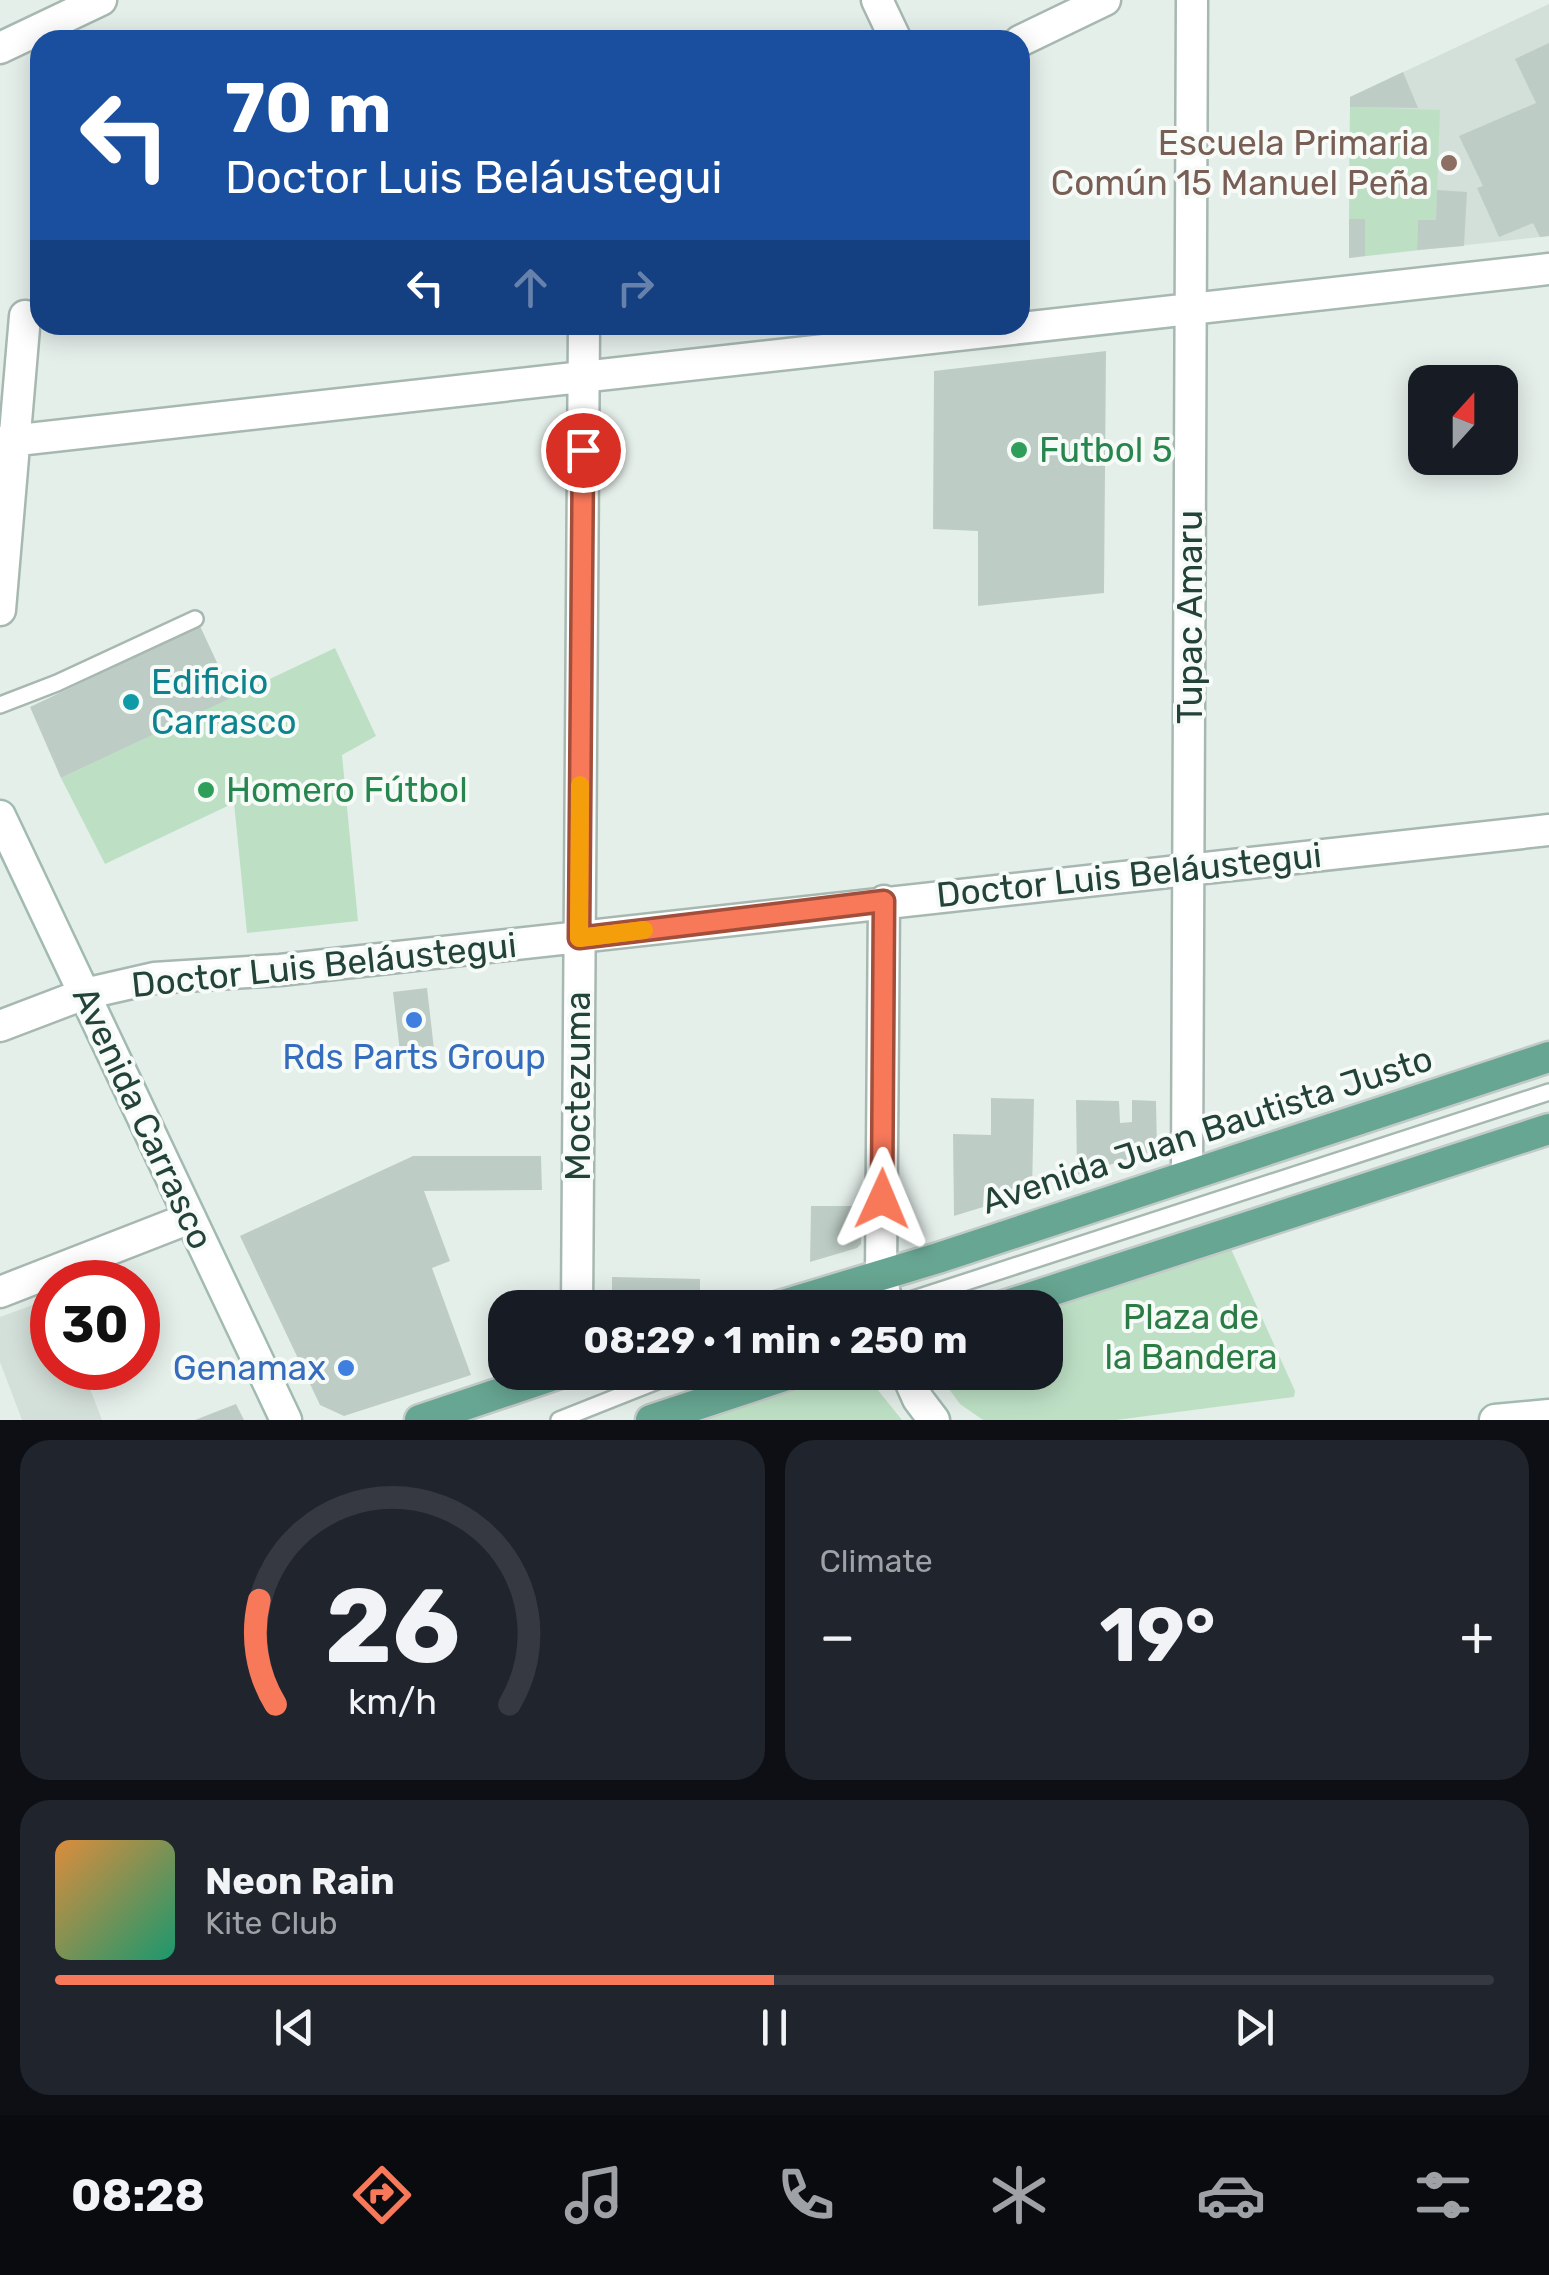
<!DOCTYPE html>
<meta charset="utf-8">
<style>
:root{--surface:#171b24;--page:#20242c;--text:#f1f3f6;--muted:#9ea1a6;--line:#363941;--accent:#f8785a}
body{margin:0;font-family:Rubik,sans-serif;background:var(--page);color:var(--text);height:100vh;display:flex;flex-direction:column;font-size:38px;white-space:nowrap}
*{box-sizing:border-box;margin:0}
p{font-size:32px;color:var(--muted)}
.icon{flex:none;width:55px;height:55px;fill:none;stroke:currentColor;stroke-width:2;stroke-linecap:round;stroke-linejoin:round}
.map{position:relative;height:1420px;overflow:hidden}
.drawer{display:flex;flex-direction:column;gap:20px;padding:20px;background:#0d0f14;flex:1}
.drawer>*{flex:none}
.hud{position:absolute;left:30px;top:30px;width:1000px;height:305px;border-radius:30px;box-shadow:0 5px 25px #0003;background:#1a4fa0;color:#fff;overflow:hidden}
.needle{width:65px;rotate:21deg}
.buttons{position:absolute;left:1408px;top:365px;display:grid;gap:20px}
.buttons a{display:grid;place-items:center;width:110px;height:110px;border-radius:20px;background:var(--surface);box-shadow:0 5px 25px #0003;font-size:50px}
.speed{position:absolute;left:30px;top:1260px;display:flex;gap:20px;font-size:50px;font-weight:700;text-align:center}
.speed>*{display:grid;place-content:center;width:130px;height:130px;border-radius:50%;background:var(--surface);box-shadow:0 5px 25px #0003;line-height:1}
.speed .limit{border:15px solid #d22;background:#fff;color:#111}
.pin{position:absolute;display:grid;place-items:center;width:85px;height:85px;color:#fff;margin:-42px;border:5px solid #fff;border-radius:50%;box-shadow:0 2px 10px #0007}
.me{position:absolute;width:110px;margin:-55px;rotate:1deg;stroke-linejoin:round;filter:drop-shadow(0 0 8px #0008)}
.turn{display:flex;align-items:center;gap:35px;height:210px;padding:0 30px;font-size:45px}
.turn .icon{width:130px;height:130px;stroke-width:2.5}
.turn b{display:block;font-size:70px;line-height:85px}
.lanes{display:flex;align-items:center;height:95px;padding:0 30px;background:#0003;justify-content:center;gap:50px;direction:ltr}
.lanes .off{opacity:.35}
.big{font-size:75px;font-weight:700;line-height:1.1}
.drawer .tile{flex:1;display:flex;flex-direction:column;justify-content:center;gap:15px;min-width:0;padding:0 35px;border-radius:30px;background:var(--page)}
.drawer .dial{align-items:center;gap:0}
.dial svg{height:260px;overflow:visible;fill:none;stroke:var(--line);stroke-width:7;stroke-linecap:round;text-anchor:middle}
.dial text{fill:var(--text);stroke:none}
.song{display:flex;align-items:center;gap:30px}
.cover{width:120px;height:120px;border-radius:15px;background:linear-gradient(135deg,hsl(30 70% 55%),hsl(160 70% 35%))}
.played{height:10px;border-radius:5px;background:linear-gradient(90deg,var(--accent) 50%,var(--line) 50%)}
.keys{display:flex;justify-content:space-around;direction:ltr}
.heat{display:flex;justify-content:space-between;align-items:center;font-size:55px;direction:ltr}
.drawer .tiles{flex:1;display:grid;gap:20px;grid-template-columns:1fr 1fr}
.tile:last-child{grid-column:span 2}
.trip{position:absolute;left:488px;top:1290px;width:575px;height:100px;border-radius:30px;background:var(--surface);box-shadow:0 5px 25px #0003;font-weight:700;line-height:100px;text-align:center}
.tabs{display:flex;height:160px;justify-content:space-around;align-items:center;background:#090b0e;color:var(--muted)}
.tabs .icon{width:70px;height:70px}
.tabs .current{color:var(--accent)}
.tabs b{font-size:45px;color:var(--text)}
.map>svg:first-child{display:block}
.built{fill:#d3dfd9}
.green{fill:#bde0c5}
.building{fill:#bdcdc5}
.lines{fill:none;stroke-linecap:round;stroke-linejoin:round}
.lane-casing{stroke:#a7b8b1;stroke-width:20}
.street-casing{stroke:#a7b8b1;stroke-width:35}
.secondary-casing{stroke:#a2bbb1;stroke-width:35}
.primary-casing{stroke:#c1cac7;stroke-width:35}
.lane{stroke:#fff;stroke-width:15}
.street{stroke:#fff;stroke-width:30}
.secondary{stroke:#fff;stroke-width:30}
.primary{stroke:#67a692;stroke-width:30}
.route-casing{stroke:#a14e3a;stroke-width:25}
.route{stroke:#f8785a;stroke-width:18}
.slow{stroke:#f59e0b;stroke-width:18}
.education-dot{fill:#8d6e63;stroke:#f6fbf8;stroke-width:4}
.leisure-dot{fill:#2e9e5b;stroke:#f6fbf8;stroke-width:4}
.culture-dot{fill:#0f9aa8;stroke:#f6fbf8;stroke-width:4}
.shop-dot{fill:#3f7fe0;stroke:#f6fbf8;stroke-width:4}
.labels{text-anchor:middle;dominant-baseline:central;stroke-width:8;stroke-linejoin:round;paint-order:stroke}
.education-label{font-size:35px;fill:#785e54;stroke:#f6fbf8;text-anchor:end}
.leisure-label{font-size:35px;fill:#27864d;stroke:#f6fbf8;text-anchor:start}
.street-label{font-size:35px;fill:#234238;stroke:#f6fbf8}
.culture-label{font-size:35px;fill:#0d838f;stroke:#f6fbf8;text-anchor:start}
.shop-label{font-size:35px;fill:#366cbe;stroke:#f6fbf8}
.park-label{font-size:35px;fill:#2b7b45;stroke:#f6fbf8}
</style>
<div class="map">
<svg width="1549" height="1420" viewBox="0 0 1549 1420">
<rect width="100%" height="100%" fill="#e5efea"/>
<path class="built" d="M1549,4V236L1349,258L1350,97Z
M52,1298V1368H82L102,1420H22L0,1362V1317Z"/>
<path class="green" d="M1350,107L1440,110L1436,220H1418L1417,250L1365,256V220L1349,219Z
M335,648L376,736L342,755L358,921L247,933L234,803L105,864L61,778Z
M1231,1249L1295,1391L1294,1397L1116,1420H983L960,1404L938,1374L1045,1372V1309Z
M857,1374L873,1384L902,1420H704L842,1375Z"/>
<path class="building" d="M1549,43V236L1540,237L1533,223L1499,237L1477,188L1483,186L1459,136L1536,103L1515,59Z
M1403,72L1418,108L1350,107V97Z
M1437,190L1467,192L1464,246L1417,250L1418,220H1436Z
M1349,219H1365V256L1349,258Z
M1106,351L1104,593L978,606V531L933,529L934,371Z
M200,626L233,697L61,778L30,707Z
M427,988L434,1049L400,1052L393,992Z
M991,1098L1034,1099L1032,1192L954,1216L953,1134L991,1135Z
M1076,1100L1119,1101L1120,1123L1132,1122V1100L1156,1101L1157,1150L1077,1175Z
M413,1156H541L542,1190L424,1191L450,1261L432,1268L471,1375L344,1416L320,1405L240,1236Z
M811,1206H862L861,1244L857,1248L810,1262Z
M612,1277L700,1279V1299L675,1308H612Z
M236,1404L244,1420H195Z"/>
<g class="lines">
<g class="lane-casing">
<path id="lane" d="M0,705L57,683L195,619
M886,1308L1549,1092
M559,1420L680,1372"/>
</g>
<g class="street-casing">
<path id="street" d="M877,0L896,40
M1020,41L1105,0
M0,48L101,0
M0,442L1549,269
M0,610L25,316
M0,1026L84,994L154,978L280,970L1549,830
M1187,1175L1192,0
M881,1275L884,901
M0,1292L190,1218
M577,1308L584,325"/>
</g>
<g class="secondary-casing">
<path id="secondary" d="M0,816L286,1420
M881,1275L888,1308
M906,1372L918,1399L934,1420
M1495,1420L1549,1415"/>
</g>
<g class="primary-casing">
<path id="primary" d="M773,1308L938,1258L1549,1057
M998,1308L1549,1129
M420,1420L563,1372
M651,1420L796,1372"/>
</g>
<use href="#lane" class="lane"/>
<use href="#street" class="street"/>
<use href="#secondary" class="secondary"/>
<use href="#primary" class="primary"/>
</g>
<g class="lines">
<g class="route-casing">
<path id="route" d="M583,450L579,938L884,901L882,1199"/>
</g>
<use href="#route" class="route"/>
<path class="slow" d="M580,785L579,938L644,930"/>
</g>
<circle class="education-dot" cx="1449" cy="163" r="10"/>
<g class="leisure-dot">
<circle cx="1019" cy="450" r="10"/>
<circle cx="206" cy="790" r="10"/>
</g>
<circle class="culture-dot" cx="131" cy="702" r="10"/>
<g class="shop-dot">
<circle cx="414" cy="1020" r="10"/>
<circle cx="346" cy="1368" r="10"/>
</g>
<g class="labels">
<g class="education-label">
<text x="1429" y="143">Escuela Primaria<tspan x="1429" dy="40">Común 15 Manuel Peña</tspan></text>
</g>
<g class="leisure-label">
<text x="1039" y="450">Futbol 5</text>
<text x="226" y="790">Homero Fútbol</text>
</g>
<g class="street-label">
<text transform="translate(1190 617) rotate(-90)">Tupac Amaru</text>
<text transform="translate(1129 875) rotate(-6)">Doctor Luis Beláustegui</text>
<text transform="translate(324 965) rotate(-6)">Doctor Luis Beláustegui</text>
<text transform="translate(578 1086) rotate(-90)">Moctezuma</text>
<text transform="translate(143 1118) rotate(65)">Avenida Carrasco</text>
<text transform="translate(1207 1130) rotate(-18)">Avenida Juan Bautista Justo</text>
</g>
<g class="culture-label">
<text x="151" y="682">Edificio<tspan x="151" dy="40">Carrasco</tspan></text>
</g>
<g class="shop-label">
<text x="414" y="1057">Rds Parts Group</text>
<text x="326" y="1368" text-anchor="end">Genamax</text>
</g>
<g class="park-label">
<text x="1191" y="1317">Plaza de<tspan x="1191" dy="40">la Bandera</tspan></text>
</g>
</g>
</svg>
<div class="buttons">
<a><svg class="needle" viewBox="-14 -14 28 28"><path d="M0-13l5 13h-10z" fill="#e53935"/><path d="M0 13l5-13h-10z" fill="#9ea1a6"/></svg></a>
</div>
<div class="speed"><div class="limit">30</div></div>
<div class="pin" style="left:583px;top:450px;background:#d93025"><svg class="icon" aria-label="arrive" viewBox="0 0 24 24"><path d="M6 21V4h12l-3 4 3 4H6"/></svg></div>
<svg class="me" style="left:882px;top:1199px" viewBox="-20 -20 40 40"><path d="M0-17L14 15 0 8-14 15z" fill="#f8785a" stroke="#fff" stroke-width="4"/></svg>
<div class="trip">08:29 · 1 min · 250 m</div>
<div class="hud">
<div class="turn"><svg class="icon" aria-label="left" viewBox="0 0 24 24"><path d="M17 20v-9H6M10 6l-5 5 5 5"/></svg><div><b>70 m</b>Doctor Luis Beláustegui</div></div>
<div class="lanes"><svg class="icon" aria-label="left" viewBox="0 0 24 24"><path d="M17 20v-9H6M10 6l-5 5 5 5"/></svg><svg class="icon off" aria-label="ahead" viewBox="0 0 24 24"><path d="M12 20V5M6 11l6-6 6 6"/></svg><svg class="icon off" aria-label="right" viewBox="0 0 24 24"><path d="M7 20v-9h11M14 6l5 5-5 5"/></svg></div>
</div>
</div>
<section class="drawer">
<div class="tiles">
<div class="tile dial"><svg viewBox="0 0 100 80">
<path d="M14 69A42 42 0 1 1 86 69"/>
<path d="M14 69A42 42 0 0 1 9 37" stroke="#f8785a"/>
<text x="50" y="56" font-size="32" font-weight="700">26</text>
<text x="50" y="72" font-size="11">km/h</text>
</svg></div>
<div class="tile"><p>Climate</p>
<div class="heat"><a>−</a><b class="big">19°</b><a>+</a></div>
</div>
<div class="tile">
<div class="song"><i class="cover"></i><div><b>Neon Rain</b><p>Kite Club</p></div></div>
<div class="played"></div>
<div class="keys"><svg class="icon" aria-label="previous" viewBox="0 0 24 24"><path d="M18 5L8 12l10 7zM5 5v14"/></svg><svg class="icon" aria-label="pause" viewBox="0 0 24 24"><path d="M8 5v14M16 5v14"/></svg><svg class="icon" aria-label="next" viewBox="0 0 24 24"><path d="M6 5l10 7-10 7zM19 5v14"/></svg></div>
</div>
</div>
</section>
<nav class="tabs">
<b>08:28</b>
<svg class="icon current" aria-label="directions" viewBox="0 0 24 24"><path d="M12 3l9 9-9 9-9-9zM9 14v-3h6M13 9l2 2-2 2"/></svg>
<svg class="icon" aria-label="music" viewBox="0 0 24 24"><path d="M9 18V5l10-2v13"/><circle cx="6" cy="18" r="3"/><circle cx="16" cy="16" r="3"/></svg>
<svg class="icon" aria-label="phone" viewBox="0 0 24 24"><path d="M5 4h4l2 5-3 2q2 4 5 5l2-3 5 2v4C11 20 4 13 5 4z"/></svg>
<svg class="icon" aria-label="climate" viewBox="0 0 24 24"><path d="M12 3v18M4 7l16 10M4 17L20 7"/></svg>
<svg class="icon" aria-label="car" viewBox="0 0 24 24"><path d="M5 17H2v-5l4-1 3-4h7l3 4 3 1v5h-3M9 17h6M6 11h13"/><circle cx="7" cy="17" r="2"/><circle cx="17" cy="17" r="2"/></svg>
<svg class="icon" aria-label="filters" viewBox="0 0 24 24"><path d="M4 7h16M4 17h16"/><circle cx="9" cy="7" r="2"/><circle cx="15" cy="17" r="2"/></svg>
</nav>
